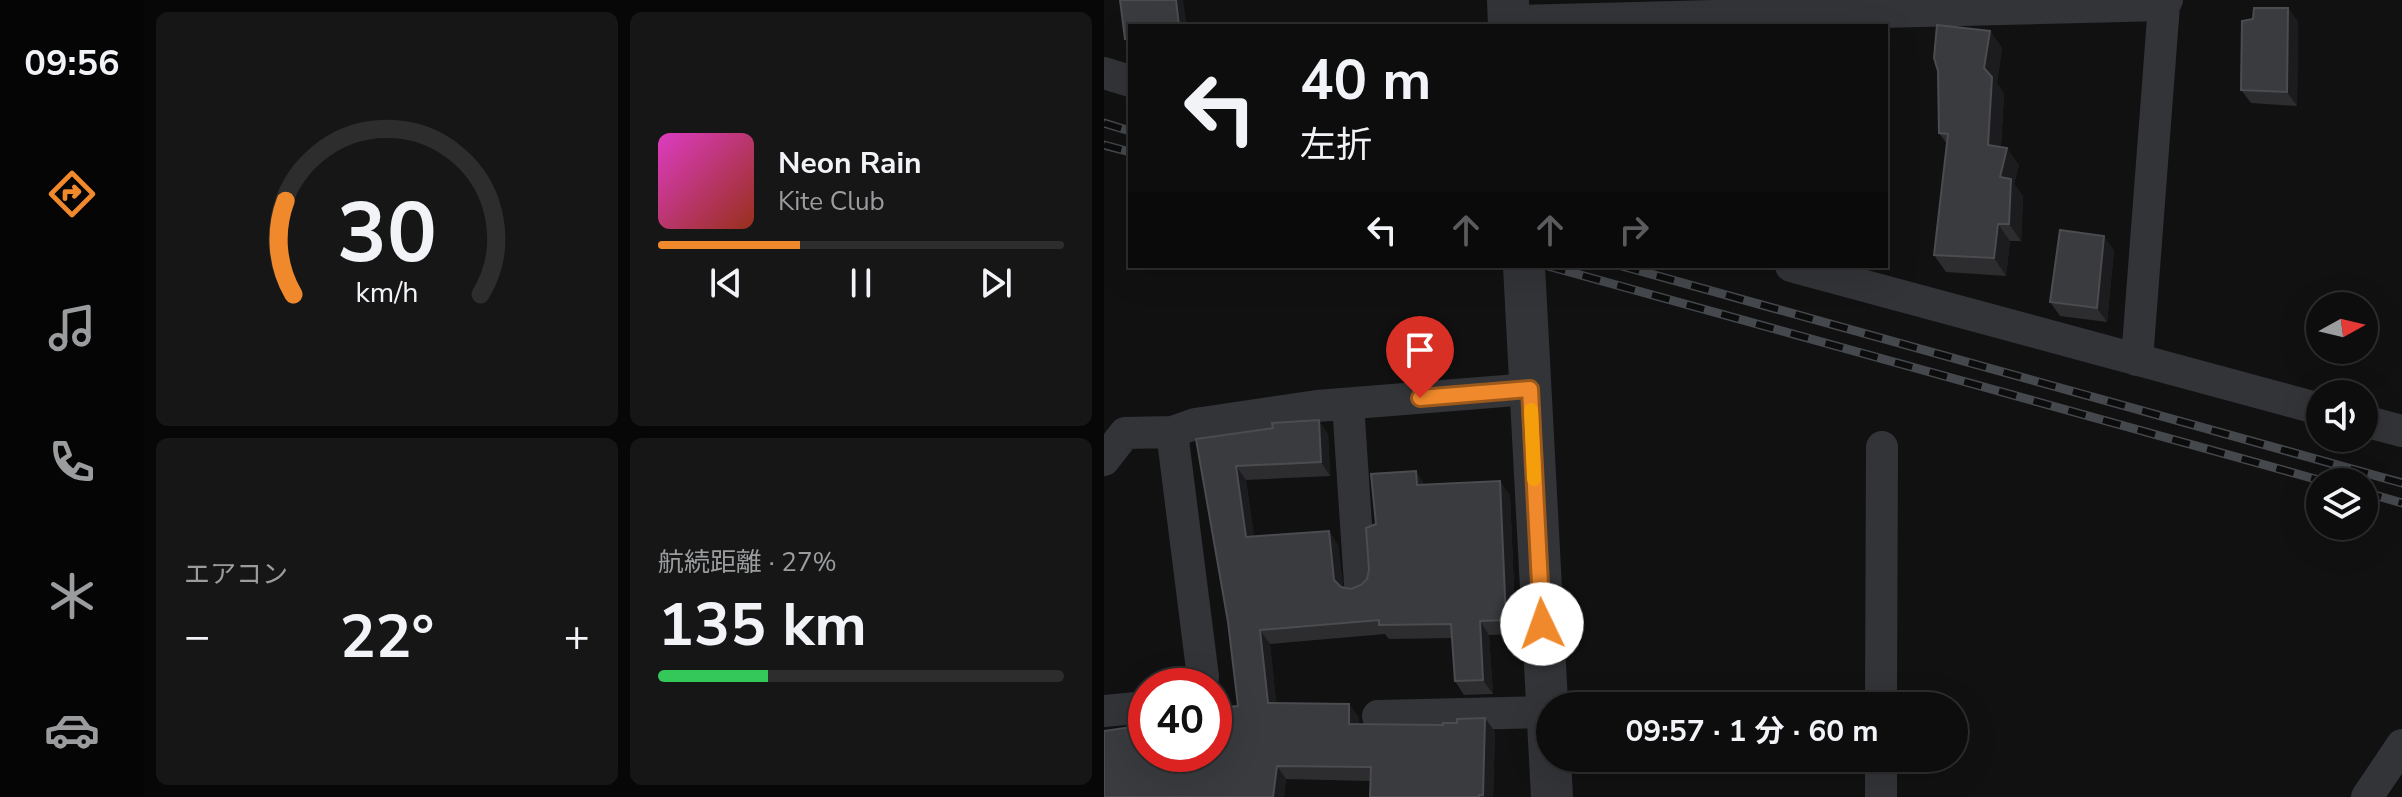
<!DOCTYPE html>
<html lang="ja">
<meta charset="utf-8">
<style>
:root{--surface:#0d0d0e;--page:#161617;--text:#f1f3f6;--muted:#9a9c9e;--line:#2d2d2e;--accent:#f0892b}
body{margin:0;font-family:"Nunito Sans","Noto Sans JP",sans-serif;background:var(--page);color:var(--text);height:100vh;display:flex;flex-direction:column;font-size:30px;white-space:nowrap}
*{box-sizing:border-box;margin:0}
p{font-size:26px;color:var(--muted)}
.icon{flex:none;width:44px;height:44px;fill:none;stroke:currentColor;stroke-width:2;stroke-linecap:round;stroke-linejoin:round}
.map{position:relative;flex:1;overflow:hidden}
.side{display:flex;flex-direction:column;gap:12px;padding:12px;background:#070708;width:960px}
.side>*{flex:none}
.hud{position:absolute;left:24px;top:24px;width:760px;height:244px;border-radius:0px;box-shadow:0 8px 32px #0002,0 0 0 2px var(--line);background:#0d0d0e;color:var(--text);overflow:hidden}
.needle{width:52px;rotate:82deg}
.fabs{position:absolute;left:1202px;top:292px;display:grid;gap:16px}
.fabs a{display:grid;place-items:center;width:72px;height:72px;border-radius:50%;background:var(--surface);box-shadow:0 8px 32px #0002,0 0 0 2px var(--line);font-size:40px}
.speed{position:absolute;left:24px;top:668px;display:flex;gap:16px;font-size:40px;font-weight:700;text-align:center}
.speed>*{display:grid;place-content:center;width:104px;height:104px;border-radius:50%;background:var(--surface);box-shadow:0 8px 32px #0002,0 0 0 2px var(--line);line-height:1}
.speed .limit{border:12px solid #d22;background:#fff;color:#111}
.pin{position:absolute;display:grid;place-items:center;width:68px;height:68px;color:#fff;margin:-82px -34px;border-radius:50% 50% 50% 0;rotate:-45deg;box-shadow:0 0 8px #0007}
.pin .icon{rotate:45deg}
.me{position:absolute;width:88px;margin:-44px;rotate:357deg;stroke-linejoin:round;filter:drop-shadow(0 0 6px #0008)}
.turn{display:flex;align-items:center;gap:28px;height:168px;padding:0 40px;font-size:36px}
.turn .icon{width:104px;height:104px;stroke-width:2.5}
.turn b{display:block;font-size:56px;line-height:68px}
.lanes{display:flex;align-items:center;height:76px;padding:0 40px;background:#0003;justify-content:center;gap:40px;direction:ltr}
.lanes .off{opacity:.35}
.big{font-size:60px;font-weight:700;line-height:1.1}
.side .widget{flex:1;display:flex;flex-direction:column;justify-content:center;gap:12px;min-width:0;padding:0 28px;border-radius:12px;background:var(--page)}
.side .dial{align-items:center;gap:0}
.dial svg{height:208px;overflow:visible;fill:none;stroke:var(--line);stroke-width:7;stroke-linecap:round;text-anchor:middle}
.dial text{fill:var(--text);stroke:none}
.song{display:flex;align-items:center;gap:24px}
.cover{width:96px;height:96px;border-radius:12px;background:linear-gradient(135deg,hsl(310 70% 55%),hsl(10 70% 35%))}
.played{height:8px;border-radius:4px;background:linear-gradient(90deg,var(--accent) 35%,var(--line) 35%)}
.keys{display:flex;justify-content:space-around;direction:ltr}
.heat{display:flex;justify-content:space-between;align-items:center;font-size:44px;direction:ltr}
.charge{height:12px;border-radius:6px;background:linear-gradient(90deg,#34c759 27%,var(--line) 0)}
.side .tiles{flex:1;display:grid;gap:12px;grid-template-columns:repeat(2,1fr)}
.trip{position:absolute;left:432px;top:692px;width:432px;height:80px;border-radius:40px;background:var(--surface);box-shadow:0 8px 32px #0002,0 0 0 2px var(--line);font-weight:700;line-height:80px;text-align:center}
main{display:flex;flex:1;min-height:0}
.dock{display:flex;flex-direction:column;width:144px;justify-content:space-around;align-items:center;background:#050506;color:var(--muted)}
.dock .icon{width:56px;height:56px}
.dock .on{color:var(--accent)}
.dock b{font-size:36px;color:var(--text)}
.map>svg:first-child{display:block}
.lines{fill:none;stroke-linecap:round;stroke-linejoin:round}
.minor{stroke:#323437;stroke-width:32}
.tertiary{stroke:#323437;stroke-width:42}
.rail-casing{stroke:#45484c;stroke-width:9}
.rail{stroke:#0c0c0d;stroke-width:6;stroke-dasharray:18;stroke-linecap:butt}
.wall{fill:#2d2d30}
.shaded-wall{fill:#1c1c1e}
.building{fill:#393b3e;stroke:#4a4c50;stroke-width:2}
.route-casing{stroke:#9c591c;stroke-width:20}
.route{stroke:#f0892b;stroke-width:14}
.slow{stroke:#f59e0b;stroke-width:14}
</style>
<main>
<nav class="dock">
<b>09:56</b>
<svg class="icon on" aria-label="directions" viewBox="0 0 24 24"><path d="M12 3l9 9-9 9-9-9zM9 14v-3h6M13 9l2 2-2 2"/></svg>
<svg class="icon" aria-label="music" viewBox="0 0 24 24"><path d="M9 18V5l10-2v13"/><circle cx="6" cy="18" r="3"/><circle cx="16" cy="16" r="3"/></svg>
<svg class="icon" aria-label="phone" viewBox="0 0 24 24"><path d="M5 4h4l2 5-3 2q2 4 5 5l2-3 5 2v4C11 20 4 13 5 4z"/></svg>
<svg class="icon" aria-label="climate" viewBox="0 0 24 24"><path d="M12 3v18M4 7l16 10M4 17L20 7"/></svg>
<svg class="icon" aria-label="car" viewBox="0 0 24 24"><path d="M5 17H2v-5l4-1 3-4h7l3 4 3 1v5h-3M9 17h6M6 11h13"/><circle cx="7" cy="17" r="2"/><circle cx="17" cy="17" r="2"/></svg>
</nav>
<section class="side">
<div class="tiles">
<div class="widget dial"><svg viewBox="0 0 100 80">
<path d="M14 69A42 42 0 1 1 86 69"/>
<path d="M14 69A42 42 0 0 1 11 33" stroke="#f0892b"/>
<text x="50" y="56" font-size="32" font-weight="700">30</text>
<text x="50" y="72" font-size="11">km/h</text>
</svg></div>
<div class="widget">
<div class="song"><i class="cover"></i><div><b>Neon Rain</b><p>Kite Club</p></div></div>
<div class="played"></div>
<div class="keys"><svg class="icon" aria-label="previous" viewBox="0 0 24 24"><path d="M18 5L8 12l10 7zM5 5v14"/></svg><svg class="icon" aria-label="pause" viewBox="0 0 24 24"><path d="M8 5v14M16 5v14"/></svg><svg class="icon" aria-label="next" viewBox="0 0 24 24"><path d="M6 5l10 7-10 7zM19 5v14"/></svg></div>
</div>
<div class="widget"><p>エアコン</p>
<div class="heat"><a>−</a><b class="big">22°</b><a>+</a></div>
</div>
<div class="widget"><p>航続距離 · 27%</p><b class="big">135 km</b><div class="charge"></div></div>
</div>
</section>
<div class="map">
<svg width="1298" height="797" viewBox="0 0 1298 797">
<rect width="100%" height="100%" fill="#111112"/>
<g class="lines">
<path class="minor" d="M405,21L1060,5
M0,73L26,81
M687,266L1216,409
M1033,360L1060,5L1063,0
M244,404L256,584
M1260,421L1298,431
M68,432L99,677L97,686
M0,460L21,433L68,432L91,424L213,406L426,389
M777,706L778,447
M0,711L42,707
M274,716L442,712
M777,797V758
M1263,797L1298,745"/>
<path class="tertiary" d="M404,0L405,26
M420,266L448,797"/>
<g class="rail-casing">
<path id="rail" d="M0,123L26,131
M0,145L26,152
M444,266L1222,482
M518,266L1298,483
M1260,492L1298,503"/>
</g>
<use href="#rail" class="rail"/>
</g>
<path class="wall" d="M1184,8L1194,22L1193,106L1147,103L1137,90L1149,19Z
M886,31L898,48L893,83L900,94L897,147L915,165L910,184L919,196L917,241H906L902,276L842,272L830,255L843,144L835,133Z
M1010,250L1003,322L956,316L946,302Z
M224,434L226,476L142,480L150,537L225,531L234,545L239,587L247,589L257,585L263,579L272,524L321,485L406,495L412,634L385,635L389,694L360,695L351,681L348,638L285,639L281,634L166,644L172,703L245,704L255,718V724L391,732L389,797H266V781L182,779L180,797H0L42,725L134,706L124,622L92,439Z"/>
<path class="shaded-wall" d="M72,0H79L83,26H75Z
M1184,8L1194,22L1193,106L1183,92Z
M886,31L898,48L893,83L900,94L896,162L884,145L880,68Z
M903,148L915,165L910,184L919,196L917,241L905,224L896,177Z
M894,224L906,241L902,276L890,258Z
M1000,236L1010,250L1003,322L993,308Z
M215,420L224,434L226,476L217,462Z
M132,466L142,480L152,551L142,537Z
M312,471L321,485H313Z
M396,481L406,495L412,634L402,620Z
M225,531L234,545L240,594L230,580Z
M376,621L385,635L389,694L379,680Z
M156,630L166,644L174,717L164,703Z
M245,704L255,718V738L245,724Z
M381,718L391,732L389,797H381L379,795Z
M173,766L182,779L180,797H169Z"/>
<path class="building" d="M16,0H72L75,26H26V38L21,39Z
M1150,8H1184L1183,92L1137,90L1138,21L1149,19Z
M833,25L886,31L880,68L888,77L884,145L903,148L896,177L907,179L905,224H894L890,258L830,255L844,134L835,133L834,71L830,58Z
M956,230L1000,236L993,308L946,302Z
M215,420L217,462L132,466L142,537L225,531L230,580L237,587L247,589L257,585L263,579L265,570L262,528L272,524L267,474L312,471L313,485L396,481L402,620L376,621L379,680L351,681L347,624L275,625V620L156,630L164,703L245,704V724L339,725V723H353V719L381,718L379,795H375V797H266L267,767L173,766L169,797H0V731L42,725V754H110V708L134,706L124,622L92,439L169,428L168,423Z"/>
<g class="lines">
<g class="route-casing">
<path id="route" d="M316,398L426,389L438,624"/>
</g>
<use href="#route" class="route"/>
<path class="slow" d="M427,410L430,479"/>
</g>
</svg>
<div class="fabs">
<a><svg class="needle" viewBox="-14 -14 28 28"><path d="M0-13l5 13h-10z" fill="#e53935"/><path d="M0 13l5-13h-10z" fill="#9a9c9e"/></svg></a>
<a><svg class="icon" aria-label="sound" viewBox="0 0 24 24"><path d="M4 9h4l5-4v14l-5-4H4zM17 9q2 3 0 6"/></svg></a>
<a><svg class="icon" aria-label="layers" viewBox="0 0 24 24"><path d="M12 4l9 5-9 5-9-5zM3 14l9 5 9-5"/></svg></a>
</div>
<div class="speed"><div class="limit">40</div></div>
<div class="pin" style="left:316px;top:398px;background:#d93025"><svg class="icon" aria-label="arrive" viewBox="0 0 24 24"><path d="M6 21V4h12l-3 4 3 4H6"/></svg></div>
<svg class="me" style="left:438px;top:624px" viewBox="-20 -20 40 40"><circle r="19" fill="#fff"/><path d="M0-13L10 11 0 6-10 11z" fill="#f0892b"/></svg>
<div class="trip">09:57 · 1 分 · 60 m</div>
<div class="hud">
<div class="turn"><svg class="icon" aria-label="left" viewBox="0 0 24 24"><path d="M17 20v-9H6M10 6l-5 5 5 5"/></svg><div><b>40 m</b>左折</div></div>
<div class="lanes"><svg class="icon" aria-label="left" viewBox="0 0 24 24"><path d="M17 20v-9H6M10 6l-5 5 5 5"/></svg><svg class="icon off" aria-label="ahead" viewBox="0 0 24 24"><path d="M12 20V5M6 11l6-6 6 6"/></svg><svg class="icon off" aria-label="ahead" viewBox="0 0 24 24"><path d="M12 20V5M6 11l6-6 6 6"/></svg><svg class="icon off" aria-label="right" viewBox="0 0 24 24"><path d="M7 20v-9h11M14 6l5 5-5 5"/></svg></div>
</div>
</div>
</main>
